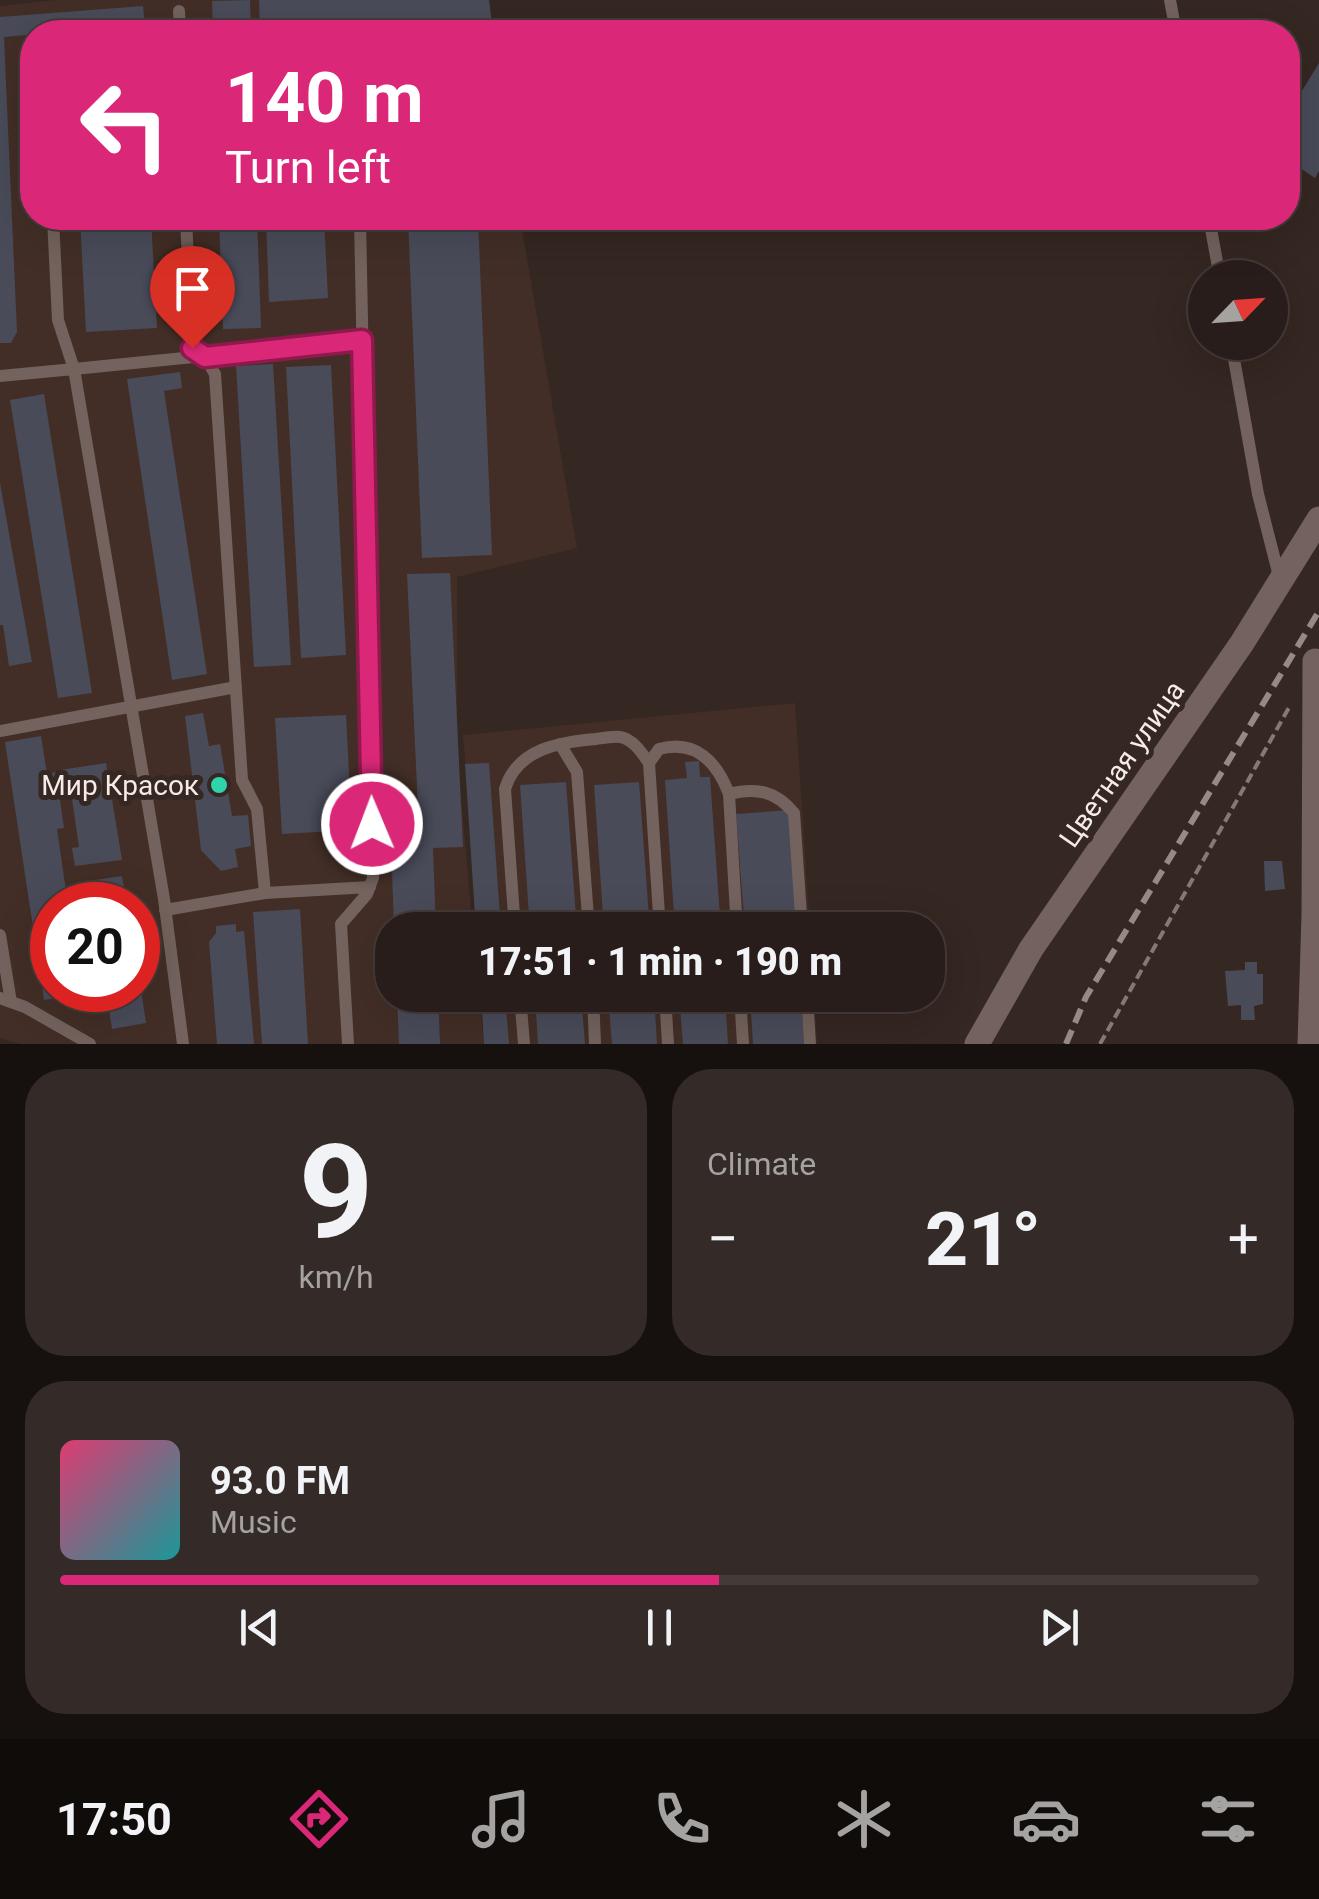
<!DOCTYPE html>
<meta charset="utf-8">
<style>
:root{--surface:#281d1a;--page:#342a27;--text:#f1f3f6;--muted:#a5a2a2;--line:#443b39;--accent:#db2777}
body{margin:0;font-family:Roboto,sans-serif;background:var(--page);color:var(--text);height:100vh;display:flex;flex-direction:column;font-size:38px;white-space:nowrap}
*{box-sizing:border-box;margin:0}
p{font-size:32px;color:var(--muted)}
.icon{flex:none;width:55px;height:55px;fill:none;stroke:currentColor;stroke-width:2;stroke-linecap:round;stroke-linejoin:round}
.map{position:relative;height:1044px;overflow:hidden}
.drawer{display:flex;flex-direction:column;gap:25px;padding:25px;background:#16100e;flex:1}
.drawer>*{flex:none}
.hud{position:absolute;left:20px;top:20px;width:1280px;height:210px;border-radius:40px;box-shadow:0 10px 40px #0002,0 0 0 2px var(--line);background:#db2777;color:#fff;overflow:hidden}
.needle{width:65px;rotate:65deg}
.fabs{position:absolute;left:1188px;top:260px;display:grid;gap:20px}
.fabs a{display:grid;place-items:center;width:100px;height:100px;border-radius:50%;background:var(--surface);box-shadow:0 10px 40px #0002,0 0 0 2px var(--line);font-size:50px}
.speed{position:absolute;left:30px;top:882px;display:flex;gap:20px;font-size:50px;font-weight:700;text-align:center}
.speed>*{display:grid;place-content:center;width:130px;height:130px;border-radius:50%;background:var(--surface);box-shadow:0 10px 40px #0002,0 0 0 2px var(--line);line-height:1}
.speed .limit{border:15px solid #d22;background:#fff;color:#111}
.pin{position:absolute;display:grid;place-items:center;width:85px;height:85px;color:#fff;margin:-102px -42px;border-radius:50% 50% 50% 0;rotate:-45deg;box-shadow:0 0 10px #0007}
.pin .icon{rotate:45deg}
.me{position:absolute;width:110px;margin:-55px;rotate:359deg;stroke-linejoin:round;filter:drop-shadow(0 0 8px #0008)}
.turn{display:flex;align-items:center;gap:35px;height:210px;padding:0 40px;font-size:45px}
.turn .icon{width:130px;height:130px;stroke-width:2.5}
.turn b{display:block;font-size:70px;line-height:85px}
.big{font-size:75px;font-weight:800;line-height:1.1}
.drawer .tile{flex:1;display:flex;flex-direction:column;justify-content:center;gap:15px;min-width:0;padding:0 35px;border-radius:40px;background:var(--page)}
.drawer .dial{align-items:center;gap:0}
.dial b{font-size:130px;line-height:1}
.song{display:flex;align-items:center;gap:30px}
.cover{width:120px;height:120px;border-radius:15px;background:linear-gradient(135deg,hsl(340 70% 55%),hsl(180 70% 35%))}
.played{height:10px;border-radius:5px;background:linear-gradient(90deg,var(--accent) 55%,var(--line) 55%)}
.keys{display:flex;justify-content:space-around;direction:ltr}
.heat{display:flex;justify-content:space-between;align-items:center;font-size:55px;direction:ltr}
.drawer .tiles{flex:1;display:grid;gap:25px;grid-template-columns:1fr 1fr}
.tile:last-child{grid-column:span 2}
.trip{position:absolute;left:375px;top:912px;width:570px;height:100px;border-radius:40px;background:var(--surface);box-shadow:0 10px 40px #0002,0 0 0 2px var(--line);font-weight:800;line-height:100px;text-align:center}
.tabs{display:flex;height:160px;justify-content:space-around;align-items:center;background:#100c0a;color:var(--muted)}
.tabs .icon{width:70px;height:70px}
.tabs .active{color:var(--accent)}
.tabs b{font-size:45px;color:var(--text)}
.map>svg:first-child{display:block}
.built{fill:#422e26;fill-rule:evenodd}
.building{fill:#494b59}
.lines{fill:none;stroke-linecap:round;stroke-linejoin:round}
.path{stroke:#857975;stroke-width:4;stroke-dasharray:10 5;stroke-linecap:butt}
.lane{stroke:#73625d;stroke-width:12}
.street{stroke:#73625d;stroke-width:25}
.rail{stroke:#968a86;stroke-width:6;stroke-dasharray:15 8;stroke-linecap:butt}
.route-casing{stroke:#8e194d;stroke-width:25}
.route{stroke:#db2777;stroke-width:18}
.poi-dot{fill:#2fd4aa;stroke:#352722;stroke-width:4}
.labels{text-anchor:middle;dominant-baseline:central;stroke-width:10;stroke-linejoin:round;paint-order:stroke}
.street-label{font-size:28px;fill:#f5ebe8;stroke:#352722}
.poi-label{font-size:28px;fill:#f5ebe8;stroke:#352722;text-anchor:end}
</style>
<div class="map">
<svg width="1319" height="1044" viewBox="0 0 1319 1044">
<rect width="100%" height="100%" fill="#352722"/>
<path class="built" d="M56,0H482L488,32H32V218H520L577,548L457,577V754L473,930H392V995H479L484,1044H20L0,1038V6ZM52,905H138V990H52Z
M795,703L810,930H480L463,735Z
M485,995H814L817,1044H490Z"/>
<path class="building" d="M250,0L251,32H213L212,1Z
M259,0H489L493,32H260Z
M143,6L145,26L140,27L141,32L69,31L4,37L17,332L11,343H0V17Z
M1319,63V171L1315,178L1288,160V114Z
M80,218H151L157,328L86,332Z
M219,218H257L261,328L223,329Z
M266,218H324L328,298L269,302Z
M408,218H478L492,555L422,558Z
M273,364L291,665L254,667L236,366Z
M331,365L346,655L301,658L286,367Z
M180,372L182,388L164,391L207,674L172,680L127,379Z
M44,394L92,693L58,698L10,400Z
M0,483L32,662L9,666L3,625H0Z
M450,573L463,847L433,848L436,930H394L390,809L418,808L407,574Z
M203,713L209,746L220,744L232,816L248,815L251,846L235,849L238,867L221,871L201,850L185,716Z
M346,715L352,830L282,834L275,718Z
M41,736L47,774L56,772L64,828L57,829L68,905H52V990H81L82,994L44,1000L5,742Z
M699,761L700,777H710L721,930H675L665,780L687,778L685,762Z
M106,763L122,860L75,866L72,848L79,847L71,792L63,793L60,770Z
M489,763L501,930H476L465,764Z
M566,782L577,930H530L520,785Z
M639,782L650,930H604L594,785Z
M789,810L797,930H745L736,814Z
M1264,861H1282L1285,889L1265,891Z
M122,876L127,905H92L89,881Z
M300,909L308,1044H262L253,912Z
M236,924V932L244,931L254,1044H217L209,942L216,933V926Z
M1245,962H1257V974H1263V1004L1254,1006L1255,1020H1241V1005L1228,1006L1225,971L1245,970Z
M106,990H141L146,1023L112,1029Z
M397,995H438L440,1044H399Z
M481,995H505L509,1044H484Z
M535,995H581L585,1044H538Z
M608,995H654L657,1044H612Z
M679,995H725L728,1044H683Z
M750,995H801L804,1044H753Z"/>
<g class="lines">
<path class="path" d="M1100,1044L1291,704"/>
<path class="lane" d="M1170,0L1176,32
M179,11L180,32
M53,218L58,320L74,369L362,340
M1209,218L1220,278
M1231,342L1258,494L1280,580
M0,376L74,369L164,899L183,1044
M0,731L236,687
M560,744L577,772L589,930
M649,763L659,749C696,739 717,762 729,794L737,930
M729,794C756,787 776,791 794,813L802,930
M265,893L370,887
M165,910L265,893L257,809L242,780L215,374L205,357L192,348L186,218
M515,930L505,789C517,749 559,742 596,739C603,738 613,736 620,737C633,739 642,753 649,763L660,930
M0,935L11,1002
M520,995L524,1044
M593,995L595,1044
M665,995L668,1044
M740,995L743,1044
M807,995L810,1044
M0,998L25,1007L90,1044
M348,1044L341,924L367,894L373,878L360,218"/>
<path class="street" d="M977,1044L1031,949L1242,643L1319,519
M1310,1044L1314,915L1315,661"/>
<path class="rail" d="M1066,1044L1086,997L1319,611"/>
</g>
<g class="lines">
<g class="route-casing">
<path id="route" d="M192,348L205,357L362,340L372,824"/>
</g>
<use href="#route" class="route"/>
</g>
<circle class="poi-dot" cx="219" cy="785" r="10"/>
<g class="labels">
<g class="street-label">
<text transform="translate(1122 764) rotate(-55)">Цветная улица</text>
</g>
<g class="poi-label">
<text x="199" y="785">Мир Красок</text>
</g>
</g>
</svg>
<div class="fabs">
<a><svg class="needle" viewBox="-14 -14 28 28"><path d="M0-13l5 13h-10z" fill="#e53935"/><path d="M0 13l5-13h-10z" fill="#a5a2a2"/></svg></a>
</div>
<div class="speed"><div class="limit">20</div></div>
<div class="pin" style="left:192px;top:348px;background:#d93025"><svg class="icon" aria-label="arrive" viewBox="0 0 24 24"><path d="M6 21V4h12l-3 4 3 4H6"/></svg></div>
<svg class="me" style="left:372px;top:824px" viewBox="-20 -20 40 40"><circle r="17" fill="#db2777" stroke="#fff" stroke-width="3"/><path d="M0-11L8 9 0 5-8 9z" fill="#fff"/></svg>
<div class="trip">17:51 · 1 min · 190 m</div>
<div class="hud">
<div class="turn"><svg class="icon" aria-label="left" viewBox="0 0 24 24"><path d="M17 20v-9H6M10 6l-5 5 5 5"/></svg><div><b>140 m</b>Turn left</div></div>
</div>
</div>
<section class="drawer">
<div class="tiles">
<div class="tile dial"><b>9</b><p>km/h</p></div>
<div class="tile"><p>Climate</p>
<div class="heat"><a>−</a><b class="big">21°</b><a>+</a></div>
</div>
<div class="tile">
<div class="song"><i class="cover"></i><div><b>93.0 FM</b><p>Music</p></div></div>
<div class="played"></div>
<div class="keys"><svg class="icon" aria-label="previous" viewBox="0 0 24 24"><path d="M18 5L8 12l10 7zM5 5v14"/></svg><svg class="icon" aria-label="pause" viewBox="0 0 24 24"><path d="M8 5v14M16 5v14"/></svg><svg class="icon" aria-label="next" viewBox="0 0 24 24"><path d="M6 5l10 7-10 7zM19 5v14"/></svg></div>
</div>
</div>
</section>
<nav class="tabs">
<b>17:50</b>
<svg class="icon active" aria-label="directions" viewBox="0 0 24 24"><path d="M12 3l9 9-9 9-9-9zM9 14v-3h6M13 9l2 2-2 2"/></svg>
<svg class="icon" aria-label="music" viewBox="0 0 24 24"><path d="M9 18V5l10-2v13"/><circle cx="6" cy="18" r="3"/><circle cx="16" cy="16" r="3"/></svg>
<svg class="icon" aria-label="phone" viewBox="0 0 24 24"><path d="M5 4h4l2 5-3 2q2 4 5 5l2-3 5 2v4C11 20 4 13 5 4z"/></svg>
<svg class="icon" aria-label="climate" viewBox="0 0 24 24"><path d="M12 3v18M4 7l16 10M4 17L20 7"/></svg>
<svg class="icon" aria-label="car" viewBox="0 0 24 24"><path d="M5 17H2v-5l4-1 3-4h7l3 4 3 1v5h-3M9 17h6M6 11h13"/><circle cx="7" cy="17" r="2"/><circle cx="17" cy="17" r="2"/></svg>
<svg class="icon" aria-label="filters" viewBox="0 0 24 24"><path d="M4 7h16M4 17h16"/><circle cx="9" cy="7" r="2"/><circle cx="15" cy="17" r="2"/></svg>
</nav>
